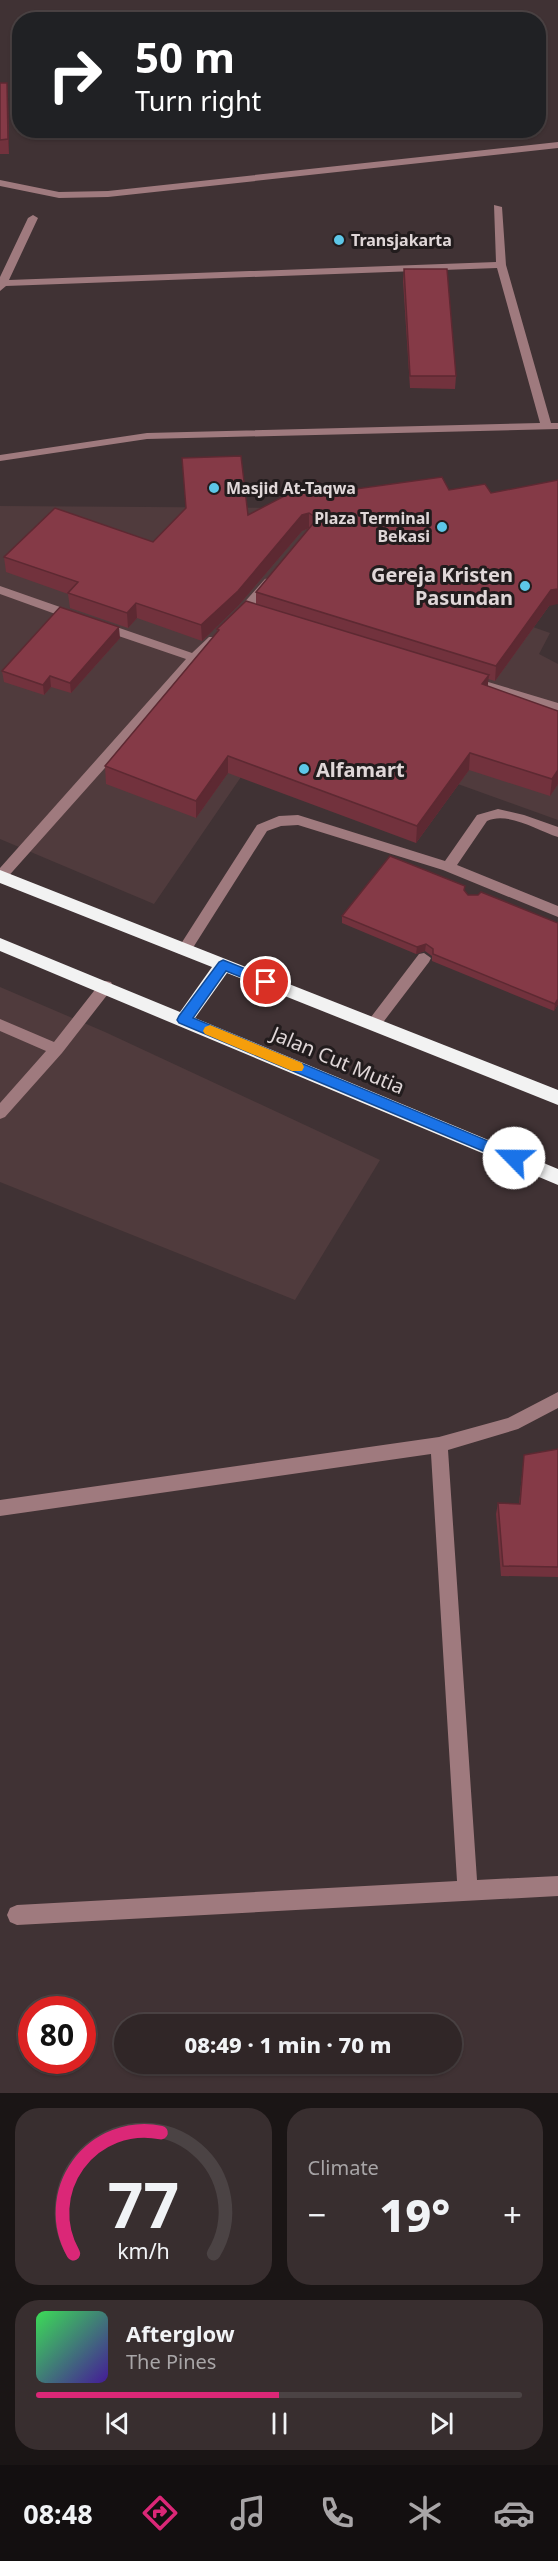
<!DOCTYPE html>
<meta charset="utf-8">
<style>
:root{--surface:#302627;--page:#382e2f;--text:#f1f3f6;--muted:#a8a5a7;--line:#4b4344;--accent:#db2777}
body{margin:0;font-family:"Noto Sans",sans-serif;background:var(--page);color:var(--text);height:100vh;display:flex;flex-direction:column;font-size:22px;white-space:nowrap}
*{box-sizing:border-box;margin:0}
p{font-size:20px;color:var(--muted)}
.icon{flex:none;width:33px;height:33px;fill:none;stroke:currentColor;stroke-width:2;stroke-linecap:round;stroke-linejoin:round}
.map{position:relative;height:2093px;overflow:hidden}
.side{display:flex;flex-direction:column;gap:15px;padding:15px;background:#1a1515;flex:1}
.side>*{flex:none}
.top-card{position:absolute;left:12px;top:12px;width:534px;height:126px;border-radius:24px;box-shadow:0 2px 4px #0004,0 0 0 2px var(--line);background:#202124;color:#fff;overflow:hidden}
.speed{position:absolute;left:18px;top:1996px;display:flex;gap:12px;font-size:30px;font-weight:700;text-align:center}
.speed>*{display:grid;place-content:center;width:78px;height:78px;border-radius:50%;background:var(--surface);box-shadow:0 2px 4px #0004,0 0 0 2px var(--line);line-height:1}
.speed .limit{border:9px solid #d22;background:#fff;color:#111}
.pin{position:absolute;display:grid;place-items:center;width:51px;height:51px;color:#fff;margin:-26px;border:3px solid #fff;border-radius:50%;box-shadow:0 2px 6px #0007}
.me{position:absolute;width:66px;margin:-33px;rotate:293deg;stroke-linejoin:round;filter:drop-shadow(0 0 4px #0008)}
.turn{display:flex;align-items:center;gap:21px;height:126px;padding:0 24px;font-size:27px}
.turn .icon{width:78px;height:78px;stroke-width:2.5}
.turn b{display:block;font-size:42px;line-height:51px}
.big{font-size:45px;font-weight:800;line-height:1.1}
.side .card{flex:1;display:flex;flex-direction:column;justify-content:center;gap:9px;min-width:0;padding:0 21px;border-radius:24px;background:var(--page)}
.side .dial{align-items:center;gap:0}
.dial svg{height:156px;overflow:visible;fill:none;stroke:var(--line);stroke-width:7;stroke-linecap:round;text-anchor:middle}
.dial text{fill:var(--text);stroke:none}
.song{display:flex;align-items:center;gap:18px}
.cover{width:72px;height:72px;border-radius:9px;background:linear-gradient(135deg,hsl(130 70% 55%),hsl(260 70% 35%))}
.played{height:6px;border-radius:3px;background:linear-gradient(90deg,var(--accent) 50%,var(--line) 50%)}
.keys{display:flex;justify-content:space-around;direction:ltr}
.heat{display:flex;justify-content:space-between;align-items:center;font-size:33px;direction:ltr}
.side .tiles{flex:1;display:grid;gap:15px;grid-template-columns:1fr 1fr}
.card:last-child{grid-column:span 2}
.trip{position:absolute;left:114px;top:2014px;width:348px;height:60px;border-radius:30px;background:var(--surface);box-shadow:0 2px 4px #0004,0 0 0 2px var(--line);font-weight:800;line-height:60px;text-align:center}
.tabs{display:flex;height:96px;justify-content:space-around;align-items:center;background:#130f10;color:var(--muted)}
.tabs .icon{width:42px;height:42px}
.tabs .current{color:var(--accent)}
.tabs b{font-size:27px;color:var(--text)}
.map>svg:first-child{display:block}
.built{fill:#503b3d}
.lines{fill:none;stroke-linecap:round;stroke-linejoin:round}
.minor{fill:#9f7a7e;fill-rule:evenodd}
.highway{fill:#f2f2f2;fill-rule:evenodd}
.wall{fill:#72323d}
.shaded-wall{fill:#5d2932}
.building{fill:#853a47;stroke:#5d2932;stroke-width:1.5}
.route{fill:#1a73e8;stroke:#114b97;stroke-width:1.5}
.slow{fill:#f59e0b}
.poi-dot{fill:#5dc7e8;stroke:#221c1d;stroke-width:2}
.labels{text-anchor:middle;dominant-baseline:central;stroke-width:6;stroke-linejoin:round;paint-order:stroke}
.far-poi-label{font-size:16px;font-weight:bold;fill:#e0d7d8;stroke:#221c1d;text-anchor:start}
.poi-label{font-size:20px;font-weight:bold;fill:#e0d7d8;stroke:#221c1d;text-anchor:end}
.street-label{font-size:20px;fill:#e0d7d8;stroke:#221c1d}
</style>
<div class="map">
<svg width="558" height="2093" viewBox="0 0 558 2093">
<rect width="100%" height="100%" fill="#403234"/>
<path class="built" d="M0,506L282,508L397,579L550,633L539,654L558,664V820L280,720L154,904L0,839Z
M0,987L105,1032L380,1160L295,1300L0,1182Z"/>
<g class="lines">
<path class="minor" d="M558,142V148L108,197L59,198L0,186V180L59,192L108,191Z
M494,205L502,207L506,265L551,423H558V429L147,439L0,461V455L147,433L540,423L497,268L6,286L0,291V277L28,218L33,215L38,218L9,280L496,262Z
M269,578L273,579V585L241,621H233L231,618L233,615L265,579Z
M0,586L80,614L82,617L80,620H72L0,594Z
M102,622L192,653L209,637H217L219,640L5,880L0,882V868L186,659L98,629L96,626L98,623Z
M468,676L558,703V711L464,683L462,680Z
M498,809L524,815L558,827V837C538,831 508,811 487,821L457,865L558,906V917L443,870L298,825L281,826L267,831L189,954H179L177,950L257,825L279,816L298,815L445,861L477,815Z
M424,953L431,958L429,962L378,1029H368L366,1025L368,1021L419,954Z
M106,981L111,982L113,986L111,990L62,1053L5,1117L0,1119V1103L46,1051L0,1031V1019L54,1042L101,982Z
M558,1392V1408L518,1429L448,1450L477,1880L558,1876V1896L17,1925L10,1922L7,1915L10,1908L17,1905L457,1881L431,1454L0,1516V1500L439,1437L508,1418Z"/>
<path class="highway" d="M0,870L558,1090V1105L227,973L195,1018L558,1169V1185L0,951V938L180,1012L212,967L0,883Z"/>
</g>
<path class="wall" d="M0,83L8,98L9,154H0Z
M404,269L456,376L455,389L410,388L403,281Z
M182,458L248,515L334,492L449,490L549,606L495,681L488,679V686L558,784L550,796L469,770L416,843L228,773L196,818L106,784L105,766L217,632V629L256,604V592L309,528L302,531L238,606L202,641L137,618L128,628L70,608L68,594L6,572L4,557L153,542L186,508Z
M120,638L71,693L51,687L44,695L4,682L2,671Z
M465,886V891L558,1004L554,1011L432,961V956L425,951L416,954L342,923V916Z
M558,1449V1577L501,1576L496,1514L498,1503L519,1504L524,1455Z"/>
<path class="shaded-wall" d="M7,83L8,98L9,154L8,139Z
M309,513V528L302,531L238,606L202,641L201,625L302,515Z
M558,589V604L549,606L495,681L496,666L551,590Z
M136,603L137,618L128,628L127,613Z
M119,627L120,638L71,693L70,683Z
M489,675L487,692L482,684Z
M50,676L51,687L44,695L43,685Z
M470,753L469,770L416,843L417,826Z
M228,756V773L196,818V801Z
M558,770V784L550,796L552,779Z
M426,944L425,951L416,954L417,947Z
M558,999V1004L554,1011L555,1004Z"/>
<path class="building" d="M0,83H7L8,139L0,140Z
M404,269H447L456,376H410Z
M241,456L248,515L315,480L334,492L442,477L449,490L485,484L491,493L558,480V589L551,590L496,666L256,592L316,520L315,517L309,513L302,515L238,591L201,625L136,603L127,613L68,593L78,582L4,557L55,508L153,542L186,508L182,458Z
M246,601L489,675L482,684L558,711V770L552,779L470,753L417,826L228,756L196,801L105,766L219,630L217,629Z
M60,607L119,627L70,683L50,676L43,685L2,671Z
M390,856L465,886L464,890L468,895H478L481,892L558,923V999L555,1004L433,954V949L426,944L417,947L342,916Z
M558,1449V1567L503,1566L498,1503L520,1504L524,1455Z"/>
<path class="route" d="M223,960L271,979L273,982L266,987L226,971L193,1018L519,1154L521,1158L519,1162H509L179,1023L177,1020L179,1016L219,962Z"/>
<path class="slow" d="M210,1025L302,1063L304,1067L302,1071H292L205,1034L203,1031L205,1027Z"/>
<g class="poi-dot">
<circle cx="339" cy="240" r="6"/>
<circle cx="214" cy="488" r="6"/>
<circle cx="442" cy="527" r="6"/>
<circle cx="525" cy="586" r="6"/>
<circle cx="304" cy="769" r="6"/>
</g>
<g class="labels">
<g class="far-poi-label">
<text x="351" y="240">Transjakarta</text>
<text x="226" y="488">Masjid At-Taqwa</text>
<text x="430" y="518" text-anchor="end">Plaza Terminal<tspan x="430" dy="18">Bekasi</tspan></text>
</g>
<g class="poi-label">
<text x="513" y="574">Gereja Kristen<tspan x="513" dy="23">Pasundan</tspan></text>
<text x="316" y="769" text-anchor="start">Alfamart</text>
</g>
<g class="street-label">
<text transform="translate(338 1060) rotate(23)">Jalan Cut Mutia</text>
</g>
</g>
</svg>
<div class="speed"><div class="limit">80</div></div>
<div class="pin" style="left:266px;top:982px;background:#d93025"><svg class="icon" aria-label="arrive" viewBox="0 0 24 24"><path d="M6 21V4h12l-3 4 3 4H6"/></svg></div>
<svg class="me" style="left:514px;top:1158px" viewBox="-20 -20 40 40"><circle r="19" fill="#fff"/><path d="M0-13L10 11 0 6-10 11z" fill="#1a73e8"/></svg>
<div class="trip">08:49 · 1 min · 70 m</div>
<div class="top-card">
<div class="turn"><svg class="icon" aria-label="right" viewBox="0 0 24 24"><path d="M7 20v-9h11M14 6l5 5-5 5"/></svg><div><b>50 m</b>Turn right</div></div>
</div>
</div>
<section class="side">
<div class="tiles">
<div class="card dial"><svg viewBox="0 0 100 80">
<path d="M14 69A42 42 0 1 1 86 69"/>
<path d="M14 69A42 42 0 0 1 59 7" stroke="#db2777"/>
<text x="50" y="56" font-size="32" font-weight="700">77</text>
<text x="50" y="72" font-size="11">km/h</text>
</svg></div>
<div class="card"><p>Climate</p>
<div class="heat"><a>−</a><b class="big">19°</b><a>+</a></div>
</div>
<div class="card">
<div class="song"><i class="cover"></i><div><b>Afterglow</b><p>The Pines</p></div></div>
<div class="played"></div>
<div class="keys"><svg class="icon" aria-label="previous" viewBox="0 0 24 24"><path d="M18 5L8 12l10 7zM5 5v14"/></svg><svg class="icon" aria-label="pause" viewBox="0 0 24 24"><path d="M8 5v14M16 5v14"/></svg><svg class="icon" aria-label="next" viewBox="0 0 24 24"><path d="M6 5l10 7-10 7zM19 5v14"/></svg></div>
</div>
</div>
</section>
<nav class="tabs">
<b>08:48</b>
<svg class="icon current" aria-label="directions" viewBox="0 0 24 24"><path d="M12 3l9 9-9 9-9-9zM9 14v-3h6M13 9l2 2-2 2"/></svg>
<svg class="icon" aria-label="music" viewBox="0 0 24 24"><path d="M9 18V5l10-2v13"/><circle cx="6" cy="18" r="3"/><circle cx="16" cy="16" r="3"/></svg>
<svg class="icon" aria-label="phone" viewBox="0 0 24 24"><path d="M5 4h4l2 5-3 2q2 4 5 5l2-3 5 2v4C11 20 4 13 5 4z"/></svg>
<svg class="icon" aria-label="climate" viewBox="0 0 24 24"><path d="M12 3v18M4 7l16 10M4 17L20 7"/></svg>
<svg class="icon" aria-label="car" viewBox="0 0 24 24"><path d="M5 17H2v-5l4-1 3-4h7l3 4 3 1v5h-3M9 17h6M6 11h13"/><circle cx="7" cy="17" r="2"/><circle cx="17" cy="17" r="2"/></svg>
</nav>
